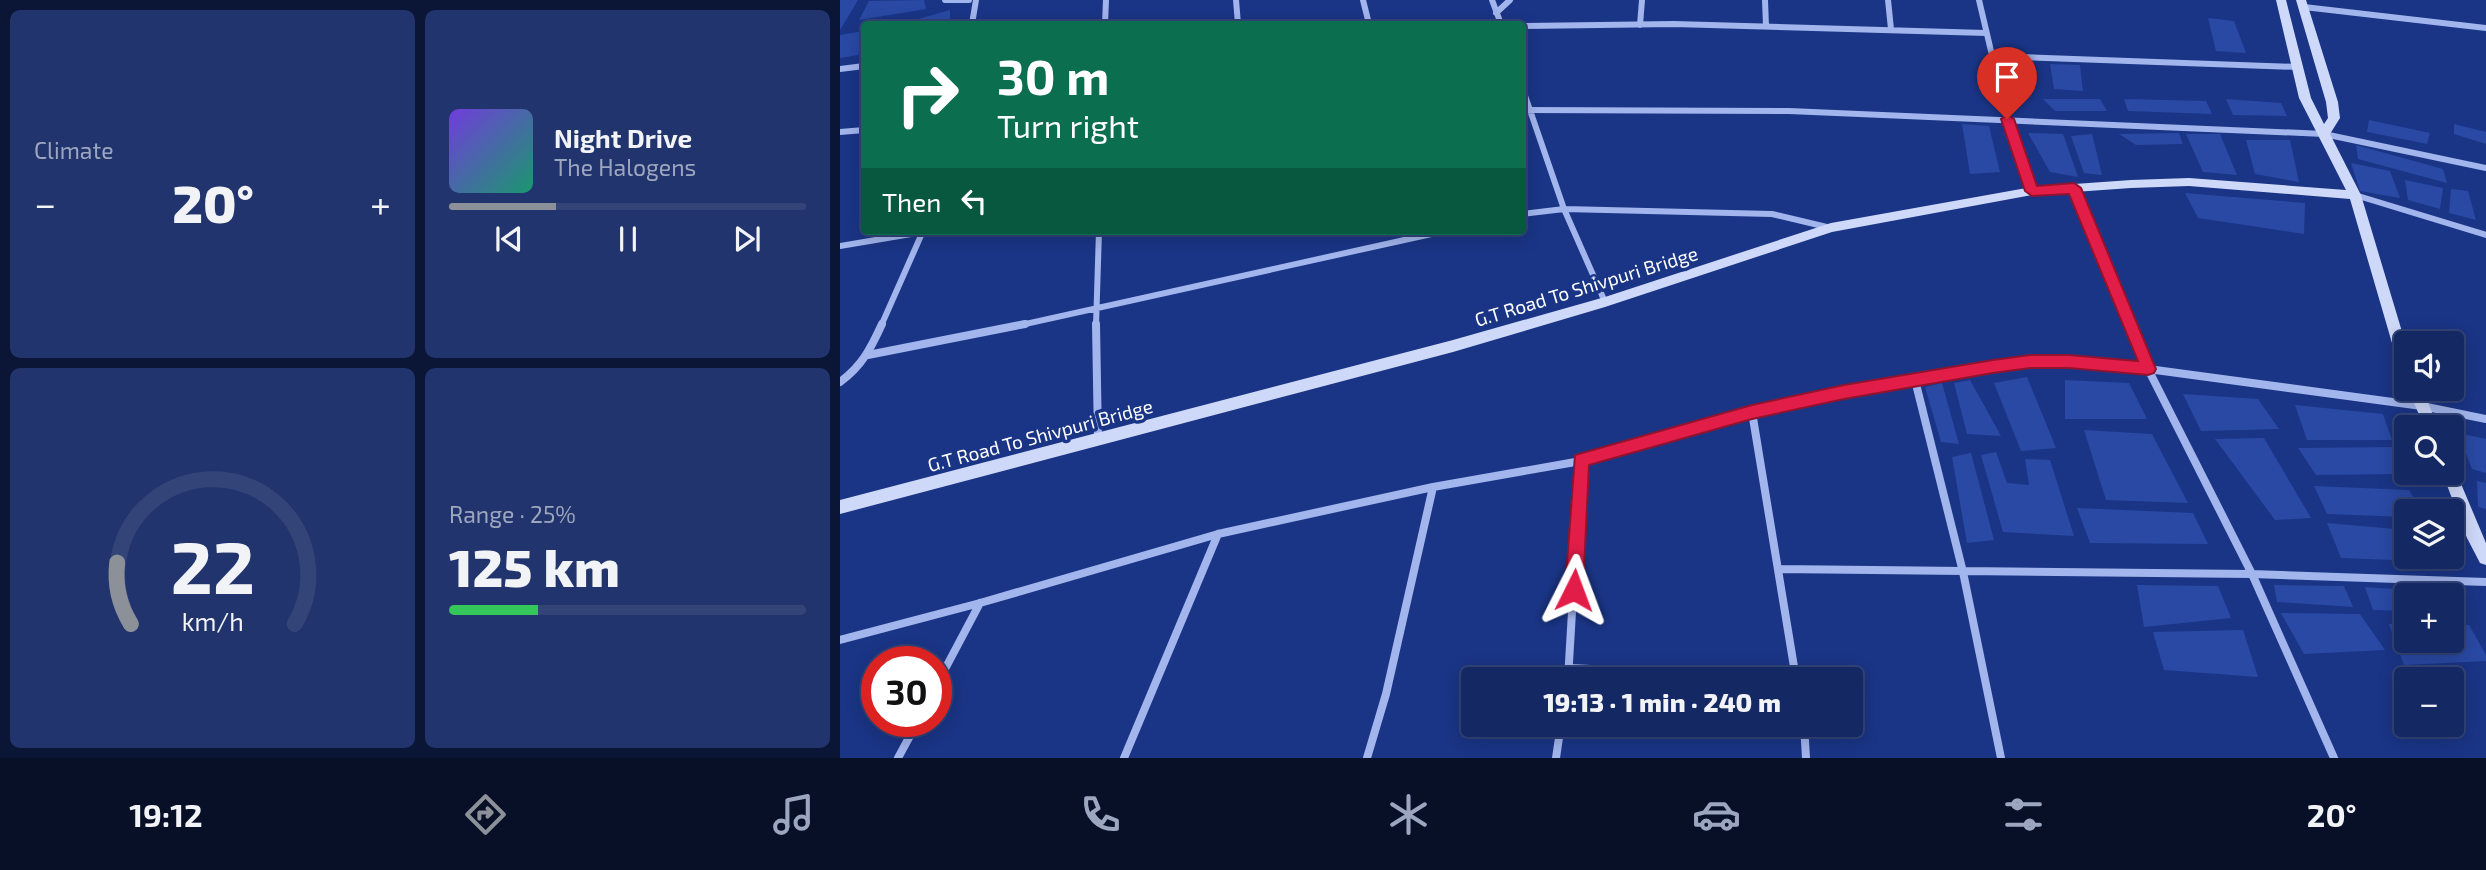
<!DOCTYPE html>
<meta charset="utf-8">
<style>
:root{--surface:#142864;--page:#21346d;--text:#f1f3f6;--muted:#9da6bf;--line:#334478;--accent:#8c9099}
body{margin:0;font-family:"Exo 2",sans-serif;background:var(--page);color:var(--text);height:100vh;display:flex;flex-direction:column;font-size:26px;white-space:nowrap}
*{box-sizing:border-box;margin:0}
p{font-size:23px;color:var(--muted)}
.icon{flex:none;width:38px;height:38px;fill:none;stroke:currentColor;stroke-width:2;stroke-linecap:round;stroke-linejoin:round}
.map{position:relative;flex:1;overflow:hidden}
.details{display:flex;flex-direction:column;gap:10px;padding:10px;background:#0b1637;width:840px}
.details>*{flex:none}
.guide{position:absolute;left:21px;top:21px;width:665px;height:214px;border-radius:7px;box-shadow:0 4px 18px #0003,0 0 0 2px var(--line);background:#0b6e4f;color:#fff;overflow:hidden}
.buttons{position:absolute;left:1554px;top:331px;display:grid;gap:14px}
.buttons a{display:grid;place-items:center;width:70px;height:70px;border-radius:7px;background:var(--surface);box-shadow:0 4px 18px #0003,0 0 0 2px var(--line);font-size:35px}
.speed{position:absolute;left:21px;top:646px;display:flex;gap:14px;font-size:35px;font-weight:700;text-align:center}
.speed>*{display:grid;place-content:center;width:91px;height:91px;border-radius:50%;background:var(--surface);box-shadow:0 4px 18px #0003,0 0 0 2px var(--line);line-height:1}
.speed .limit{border:10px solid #d22;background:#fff;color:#111}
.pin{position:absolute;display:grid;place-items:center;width:60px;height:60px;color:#fff;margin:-72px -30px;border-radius:50% 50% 50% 0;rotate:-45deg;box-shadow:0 0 7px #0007}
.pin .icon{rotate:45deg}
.me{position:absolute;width:77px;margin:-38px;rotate:3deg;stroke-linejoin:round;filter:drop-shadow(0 0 5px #0008)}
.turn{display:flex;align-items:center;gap:24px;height:147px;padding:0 21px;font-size:32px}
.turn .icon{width:91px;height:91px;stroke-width:2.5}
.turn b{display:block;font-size:49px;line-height:60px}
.then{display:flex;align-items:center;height:66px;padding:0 21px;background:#0003;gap:14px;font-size:26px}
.big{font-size:52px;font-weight:800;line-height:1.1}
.details .tile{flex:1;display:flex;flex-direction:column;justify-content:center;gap:10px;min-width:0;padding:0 24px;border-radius:10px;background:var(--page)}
.details .dial{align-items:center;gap:0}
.dial svg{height:182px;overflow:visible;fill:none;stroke:var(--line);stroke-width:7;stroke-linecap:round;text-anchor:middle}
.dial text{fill:var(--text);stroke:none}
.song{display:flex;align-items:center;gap:21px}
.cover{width:84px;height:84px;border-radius:10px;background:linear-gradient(135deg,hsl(260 70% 55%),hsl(160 70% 35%))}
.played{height:7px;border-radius:4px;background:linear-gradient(90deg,var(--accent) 30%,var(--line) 30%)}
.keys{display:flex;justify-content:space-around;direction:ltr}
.heat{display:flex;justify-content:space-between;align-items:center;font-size:38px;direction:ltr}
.charge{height:10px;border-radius:5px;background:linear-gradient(90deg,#34c759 25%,var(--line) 0)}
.details .tiles{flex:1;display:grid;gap:10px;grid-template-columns:repeat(2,1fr)}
.trip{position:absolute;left:621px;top:667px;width:402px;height:70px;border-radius:7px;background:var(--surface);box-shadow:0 4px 18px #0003,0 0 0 2px var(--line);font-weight:800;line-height:70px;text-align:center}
.dock{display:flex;height:112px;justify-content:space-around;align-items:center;background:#081028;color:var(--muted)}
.dock .icon{width:49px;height:49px}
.dock .current{color:var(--accent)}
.dock b{font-size:32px;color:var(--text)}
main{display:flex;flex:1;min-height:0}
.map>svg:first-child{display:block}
.building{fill:#2949a4}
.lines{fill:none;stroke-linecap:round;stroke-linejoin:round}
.street-far1{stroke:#a2b5ec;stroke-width:6}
.street{stroke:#a2b5ec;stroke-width:8}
.secondary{fill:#ced8f9;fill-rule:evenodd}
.route{fill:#e11d48;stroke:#92132f;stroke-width:2}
.labels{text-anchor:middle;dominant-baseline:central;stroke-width:7;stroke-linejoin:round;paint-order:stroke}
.street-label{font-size:19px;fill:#fff;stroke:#1a3586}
</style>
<main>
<section class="details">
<div class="tiles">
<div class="tile"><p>Climate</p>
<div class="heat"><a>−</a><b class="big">20°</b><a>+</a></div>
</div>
<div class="tile">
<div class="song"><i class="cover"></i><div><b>Night Drive</b><p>The Halogens</p></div></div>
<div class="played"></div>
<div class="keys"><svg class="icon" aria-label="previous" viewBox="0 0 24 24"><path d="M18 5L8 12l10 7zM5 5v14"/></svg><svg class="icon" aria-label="pause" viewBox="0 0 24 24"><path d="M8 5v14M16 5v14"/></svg><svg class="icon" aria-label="next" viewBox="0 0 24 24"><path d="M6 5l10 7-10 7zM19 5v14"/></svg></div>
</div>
<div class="tile dial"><svg viewBox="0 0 100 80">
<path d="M14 69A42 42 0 1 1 86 69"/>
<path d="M14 69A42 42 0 0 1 8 42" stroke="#8c9099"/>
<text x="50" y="56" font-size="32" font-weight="700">22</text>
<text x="50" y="72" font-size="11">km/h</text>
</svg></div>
<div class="tile"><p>Range · 25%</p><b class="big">125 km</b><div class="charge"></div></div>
</div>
</section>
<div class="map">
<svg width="1646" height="758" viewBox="0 0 1646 758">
<rect width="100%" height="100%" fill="#1a3586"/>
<path class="building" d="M0,0H18L0,30Z
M84,0L86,9L19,20L29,1Z
M110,10V24H71V21Z
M1368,18L1394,21L1406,53L1376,51Z
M24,31L18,55L0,58V35Z
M1210,64L1240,65L1243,91L1214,89Z
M1203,99H1260L1267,111H1215Z
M1284,99L1366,101L1372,114L1288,111Z
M1386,99L1441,103L1447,116L1393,115Z
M1529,120L1590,133L1587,144L1527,132Z
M1122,124L1149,126L1160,172L1130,174Z
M1614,124L1646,132V144L1614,134Z
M1188,133L1223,134L1238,177L1210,172Z
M1339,133L1343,144L1296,145L1279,134Z
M1252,134L1262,175L1244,173L1231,136Z
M1346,134H1380L1397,175L1363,172Z
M1406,140H1450L1459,182L1415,174Z
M1516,145L1603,169L1607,183L1518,159Z
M1511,163L1550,171L1560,198L1520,191Z
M1565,180L1603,188L1600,209L1568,200Z
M1611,189L1628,191L1636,220L1609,213Z
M1345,193L1465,203L1464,234L1358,218Z
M1187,377L1216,448L1181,451L1154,383Z
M1130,380L1161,436L1127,434L1114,383Z
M1225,380L1289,383L1307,419H1225Z
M1102,383L1119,444L1101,442L1085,387Z
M1343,394L1418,399L1439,429L1361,431Z
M1455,405L1543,414L1552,440H1467Z
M1244,430L1312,434L1348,503L1266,500Z
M1618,433L1646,439V473L1632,469Z
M1424,438L1471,518L1435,520L1375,439Z
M1555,447L1561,474L1476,475L1458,448Z
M1156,452L1167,483L1189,485L1185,459L1210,460L1234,536L1163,532L1141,455Z
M1131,453L1154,540L1127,543L1112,457Z
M1637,481L1646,483V509L1638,507Z
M1474,486L1569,490L1582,511H1566V517L1487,514Z
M1237,508L1353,513L1368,544L1250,543Z
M1487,523L1566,530V556H1600L1603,562L1501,558Z
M1297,585L1378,586L1391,618L1304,627Z
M1434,585L1504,586L1513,607L1437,602Z
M1525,587L1606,593V595H1566V611L1533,610Z
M1612,593L1616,594L1623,612H1612Z
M1441,613L1520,614L1545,650L1464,654Z
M1549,624H1566V640H1612V625H1629L1646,655V661L1564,665Z
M1403,630L1418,677L1324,670L1313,632Z"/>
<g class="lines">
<path class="street-far1" d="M105,0H129
M396,0L398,24
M523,0L529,24
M652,0L661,24
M925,0L926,26
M1048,0L1051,29
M1139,0L1167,119L1192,191
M1464,7L1646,28
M656,13L670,0
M132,24L136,0
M265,24L266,0
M800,25L802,0
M682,26L834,24L1146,33
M1151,56L1457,67
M0,69L24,66
M682,87L724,209L765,302
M682,110L949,111L1484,134L1646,168
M0,132L24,130
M1234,188L1290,326
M1515,195L1646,235
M682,214L724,209L932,214L991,228
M0,246L89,231
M41,326L83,231
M176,326L605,231
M256,326L259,231"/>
<path class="street" d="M256,324L258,440
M1290,324L1308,369L1412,574L1494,758
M28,355L185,324
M1075,380L1123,572L1161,758
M0,382C22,366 31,348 42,324
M912,412L956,679
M938,569L1412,574L1646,582
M0,640L140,603L378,534L593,487L741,461L912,412L1004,392L1153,366L1229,362L1308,369L1582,406L1646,419
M730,668L954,679
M728,679L741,461
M96,686L140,603
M964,724L966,758
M58,758L78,721
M284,758L378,534
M527,758L546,694L593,487
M716,758L721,724"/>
<path class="secondary" d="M1436,0H1446L1471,98L1484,124L1488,118L1486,102L1456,0H1466L1498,102L1500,118L1490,134L1521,195L1566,345V373L1561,371L1559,367L1510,199L1349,186L1291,188L1192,195L992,232L765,307L613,352L0,514V500L613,340L765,297L991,223L1192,187L1291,180L1349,178L1506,190L1459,98Z
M1568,388H1582L1598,427H1584Z
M1612,466L1616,472L1646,543V565L1640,563L1627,538L1602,472H1612Z"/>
</g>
<path class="route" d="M1167,115L1174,119L1197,186L1234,183L1241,188L1316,369L1314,373L1308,375L1229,368H1190L1153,373L1004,399L912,419L749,465L743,590L740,597L734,599L727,597L725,590L735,455L912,405L1004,385L1153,360L1190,355H1229L1298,361L1229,194L1192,196L1185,191L1161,119Z"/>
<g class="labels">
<g class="street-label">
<text transform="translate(746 286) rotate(-17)">G.T Road To Shivpuri Bridge</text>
<text transform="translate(200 435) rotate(-15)">G.T Road To Shivpuri Bridge</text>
</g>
</g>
</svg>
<div class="buttons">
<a><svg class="icon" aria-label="sound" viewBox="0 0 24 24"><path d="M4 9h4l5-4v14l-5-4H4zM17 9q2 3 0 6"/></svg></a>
<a><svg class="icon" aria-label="search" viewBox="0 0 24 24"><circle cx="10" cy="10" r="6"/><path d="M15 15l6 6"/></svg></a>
<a><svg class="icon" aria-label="layers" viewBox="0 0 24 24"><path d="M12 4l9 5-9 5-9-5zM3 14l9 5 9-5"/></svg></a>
<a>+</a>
<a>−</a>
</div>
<div class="speed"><div class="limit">30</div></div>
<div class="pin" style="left:1167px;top:119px;background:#d93025"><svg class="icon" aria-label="arrive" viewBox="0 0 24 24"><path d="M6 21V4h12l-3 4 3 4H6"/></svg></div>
<svg class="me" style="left:734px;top:590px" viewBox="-20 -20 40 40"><path d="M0-17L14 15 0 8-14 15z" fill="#e11d48" stroke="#fff" stroke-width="4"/></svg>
<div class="trip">19:13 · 1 min · 240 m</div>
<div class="guide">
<div class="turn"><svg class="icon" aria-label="right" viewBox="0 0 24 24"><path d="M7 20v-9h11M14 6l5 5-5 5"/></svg><div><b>30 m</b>Turn right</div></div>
<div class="then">Then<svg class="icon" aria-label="left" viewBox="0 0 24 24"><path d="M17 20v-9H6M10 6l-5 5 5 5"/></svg></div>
</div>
</div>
</main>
<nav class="dock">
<b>19:12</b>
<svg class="icon current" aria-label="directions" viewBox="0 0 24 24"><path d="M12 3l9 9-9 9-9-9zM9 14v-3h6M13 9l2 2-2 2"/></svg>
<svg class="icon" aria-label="music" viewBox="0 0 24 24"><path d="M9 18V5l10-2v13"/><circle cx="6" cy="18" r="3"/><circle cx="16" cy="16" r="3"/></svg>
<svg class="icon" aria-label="phone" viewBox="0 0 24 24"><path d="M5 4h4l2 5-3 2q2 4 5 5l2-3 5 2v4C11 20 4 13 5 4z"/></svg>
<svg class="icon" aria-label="climate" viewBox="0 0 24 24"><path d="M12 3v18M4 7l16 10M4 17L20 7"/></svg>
<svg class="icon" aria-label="car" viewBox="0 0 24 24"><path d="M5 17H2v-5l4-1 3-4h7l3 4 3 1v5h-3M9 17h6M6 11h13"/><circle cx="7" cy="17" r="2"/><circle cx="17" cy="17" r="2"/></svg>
<svg class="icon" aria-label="filters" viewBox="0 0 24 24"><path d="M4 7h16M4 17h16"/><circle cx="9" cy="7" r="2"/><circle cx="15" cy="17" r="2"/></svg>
<b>20°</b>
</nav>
